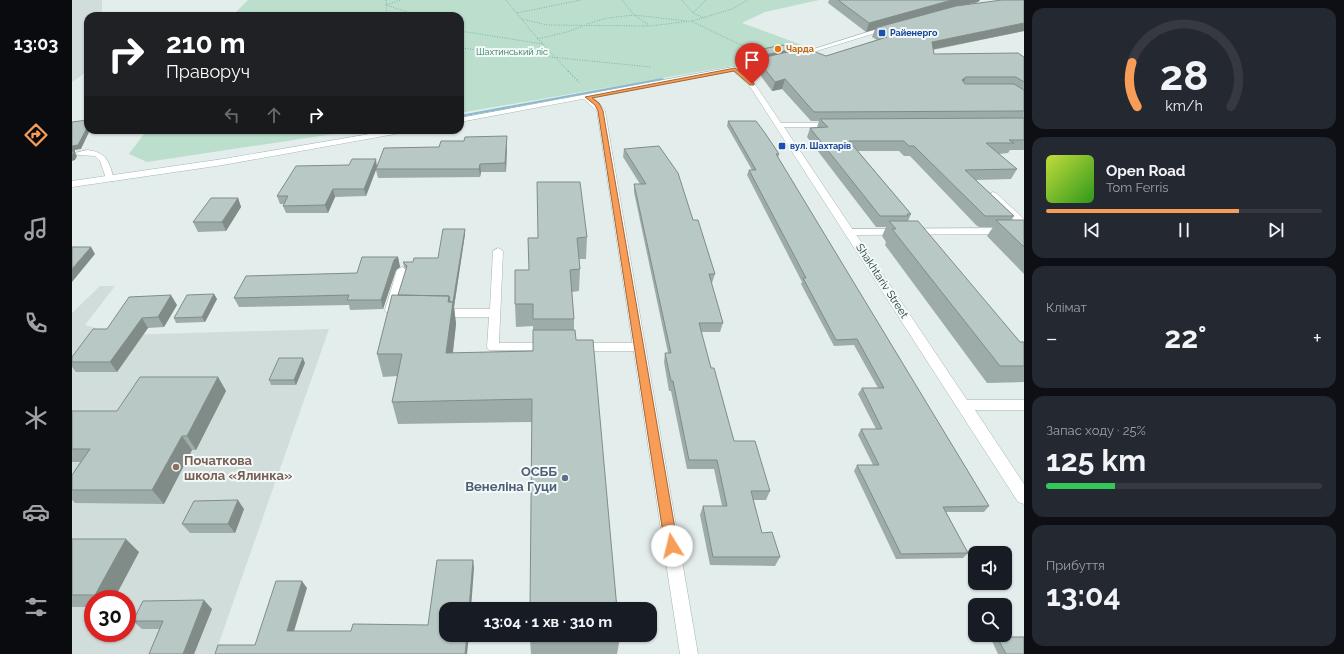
<!DOCTYPE html>
<html lang="uk">
<meta charset="utf-8">
<style>
:root{--surface:#171b24;--page:#242831;--text:#f1f3f6;--muted:#9ea1a6;--line:#363941;--accent:#f79d57}
body{margin:0;font-family:Raleway,sans-serif;background:var(--page);color:var(--text);height:100vh;display:flex;flex-direction:column;font-size:15px;white-space:nowrap}
*{box-sizing:border-box;margin:0}
p{font-size:13px;color:var(--muted)}
.icon{flex:none;width:22px;height:22px;fill:none;stroke:currentColor;stroke-width:2;stroke-linecap:round;stroke-linejoin:round}
.map{position:relative;flex:1;overflow:hidden}
.sheet{display:flex;flex-direction:column;gap:8px;padding:8px;background:#0d0f14;width:320px}
.sheet>*{flex:none}
.banner{position:absolute;left:12px;top:12px;width:380px;height:122px;border-radius:12px;box-shadow:0 1px 3px #0004;background:#202124;color:#fff;overflow:hidden}
.buttons{position:absolute;left:896px;top:546px;display:grid;gap:8px}
.buttons a{display:grid;place-items:center;width:44px;height:44px;border-radius:8px;background:var(--surface);box-shadow:0 1px 3px #0004;font-size:20px}
.speed{position:absolute;left:12px;top:590px;display:flex;gap:8px;font-size:20px;font-weight:700;text-align:center}
.speed>*{display:grid;place-content:center;width:52px;height:52px;border-radius:50%;background:var(--surface);box-shadow:0 1px 3px #0004;line-height:1}
.speed .limit{border:6px solid #d22;background:#fff;color:#111}
.pin{position:absolute;display:grid;place-items:center;width:34px;height:34px;color:#fff;margin:-41px -17px;border-radius:50% 50% 50% 0;rotate:-45deg;box-shadow:0 0 4px #0007}
.pin .icon{rotate:45deg}
.me{position:absolute;width:44px;margin:-22px;rotate:351deg;stroke-linejoin:round;filter:drop-shadow(0 0 3px #0008)}
.turn{display:flex;align-items:center;gap:14px;height:84px;padding:0 16px;font-size:18px}
.turn .icon{width:52px;height:52px;stroke-width:2.5}
.turn b{display:block;font-size:28px;line-height:34px}
.lanes{display:flex;align-items:center;height:38px;padding:0 16px;background:#0003;justify-content:center;gap:20px;direction:ltr}
.lanes .off{opacity:.35}
.big{font-size:30px;font-weight:700;line-height:1.1}
.sheet .widget{flex:1;display:flex;flex-direction:column;justify-content:center;gap:6px;min-width:0;padding:0 14px;border-radius:12px;background:var(--page)}
.sheet .dial{align-items:center;gap:0}
.dial svg{height:104px;overflow:visible;fill:none;stroke:var(--line);stroke-width:7;stroke-linecap:round;text-anchor:middle}
.dial text{fill:var(--text);stroke:none}
.song{display:flex;align-items:center;gap:12px}
.cover{width:48px;height:48px;border-radius:6px;background:linear-gradient(135deg,hsl(70 70% 55%),hsl(110 70% 35%))}
.played{height:4px;border-radius:2px;background:linear-gradient(90deg,var(--accent) 70%,var(--line) 70%)}
.keys{display:flex;justify-content:space-around;direction:ltr}
.heat{display:flex;justify-content:space-between;align-items:center;font-size:22px;direction:ltr}
.charge{height:6px;border-radius:3px;background:linear-gradient(90deg,#34c759 25%,var(--line) 0)}
.trip{position:absolute;left:367px;top:602px;width:218px;height:40px;border-radius:12px;background:var(--surface);box-shadow:0 1px 3px #0004;font-weight:700;line-height:40px;text-align:center}
main{display:flex;flex:1;min-height:0}
.dock{display:flex;flex-direction:column;width:72px;justify-content:space-around;align-items:center;background:#090b0e;color:var(--muted)}
.dock .icon{width:28px;height:28px}
.dock .on{color:var(--accent)}
.dock b{font-size:18px;color:var(--text)}
.map>svg:first-child{display:block}
.built{fill:#d1ddda;fill-rule:evenodd}
.green{fill:#bbdfcc}
.lines{fill:none;stroke-linecap:round;stroke-linejoin:round}
.stream{fill:#89bad4;fill-rule:evenodd}
.lane-casing{stroke:#a5b5b3;stroke-width:1}
.street-casing{stroke:#a5b5b3;stroke-width:1}
.secondary-casing{stroke:#a0b9b5;stroke-width:1}
.path-far1{stroke:#82b2ac;stroke-width:1;stroke-dasharray:1 1.5;stroke-linecap:butt}
.path{stroke:#82b2ac;stroke-width:1.5;stroke-dasharray:1 2;stroke-linecap:butt}
.lane{fill:#fff;fill-rule:evenodd}
.street{fill:#fff;fill-rule:evenodd}
.secondary{fill:#fff;fill-rule:evenodd}
.wall{fill:#9eaca9}
.shaded-wall{fill:#818c89}
.building{fill:#b8c8c4;stroke:#818c89}
.route{fill:#f79d57;stroke:#a16639}
.transit-dot{fill:#1a4fb4;stroke:#f3f9f8;stroke-width:1.5}
.food-dot{fill:#e8710a;stroke:#f3f9f8;stroke-width:1.5}
.education-dot{fill:#8d6e63;stroke:#f3f9f8;stroke-width:1.5}
.service-dot{fill:#5c6f8a;stroke:#f3f9f8;stroke-width:1.5}
.labels{text-anchor:middle;dominant-baseline:central;stroke-width:4;stroke-linejoin:round;paint-order:stroke}
.far-transit-label{font-size:9px;font-weight:bold;fill:#164399;stroke:#f3f9f8;text-anchor:start}
.far-food-label{font-size:9px;font-weight:bold;fill:#c56008;stroke:#f3f9f8;text-anchor:start}
.far-park-label{font-size:9px;fill:#2a7857;stroke:#f3f9f8}
.street-label{font-size:11px;fill:#223f3d;stroke:#f3f9f8}
.near-education-label{font-size:13px;font-weight:bold;fill:#785e54;stroke:#f3f9f8;text-anchor:start}
.near-service-label{font-size:13px;font-weight:bold;fill:#4e5e75;stroke:#f3f9f8;text-anchor:end}
</style>
<main>
<nav class="dock">
<b>13:03</b>
<svg class="icon on" aria-label="directions" viewBox="0 0 24 24"><path d="M12 3l9 9-9 9-9-9zM9 14v-3h6M13 9l2 2-2 2"/></svg>
<svg class="icon" aria-label="music" viewBox="0 0 24 24"><path d="M9 18V5l10-2v13"/><circle cx="6" cy="18" r="3"/><circle cx="16" cy="16" r="3"/></svg>
<svg class="icon" aria-label="phone" viewBox="0 0 24 24"><path d="M5 4h4l2 5-3 2q2 4 5 5l2-3 5 2v4C11 20 4 13 5 4z"/></svg>
<svg class="icon" aria-label="climate" viewBox="0 0 24 24"><path d="M12 3v18M4 7l16 10M4 17L20 7"/></svg>
<svg class="icon" aria-label="car" viewBox="0 0 24 24"><path d="M5 17H2v-5l4-1 3-4h7l3 4 3 1v5h-3M9 17h6M6 11h13"/><circle cx="7" cy="17" r="2"/><circle cx="17" cy="17" r="2"/></svg>
<svg class="icon" aria-label="filters" viewBox="0 0 24 24"><path d="M4 7h16M4 17h16"/><circle cx="9" cy="7" r="2"/><circle cx="15" cy="17" r="2"/></svg>
</nav>
<div class="map">
<svg width="952" height="654" viewBox="0 0 952 654">
<rect width="100%" height="100%" fill="#e3edeb"/>
<path class="built" d="M0,0H30V16H16V71L0,82Z
M28,286H43L13,325L49,335L257,329L143,654H0V313ZM21,599H55V633H21Z"/>
<path class="green" d="M176,0H747L693,12L670,23L738,48L666,65L388,113V16H160Z
M75,130H288L75,162L57,154Z"/>
<g class="lines">
<path class="stream" d="M590,78L592,79V80L388,117V115Z"/>
<g class="lane-casing">
<path id="lane" d="M15,150C35,152 37,162 42,179L41,181H35L28,161L23,156L7,155L3,153Z
M921,192L924,193L952,219V227L949,226L918,197L917,195Z
M952,228V234L778,235L773,232L778,229Z
M426,248L431,251L427,343H476L482,347L480,350H417L415,347L417,317H369L364,313L369,309H418L421,251Z
M330,267L335,270L323,310L322,312H314L313,310L325,270Z
M507,343H567L573,347L567,351H507L501,347Z"/>
</g>
<g class="street-casing">
<path id="street" d="M663,68L682,83L709,123H765V127H712L895,400H952V410H903L952,484V504L946,502L677,85L660,70Z
M512,95C521,94 528,104 533,111L626,654H608L525,111L512,99Z"/>
</g>
<g class="secondary-casing">
<path id="secondary" d="M818,25L820,28L728,56L723,55Z
M699,60L702,62L701,63L388,122V118Z
M321,130H338L334,132L151,165L0,187V181L151,159Z"/>
</g>
<path class="path-far1" d="M314,0L315,16
M328,0L314,5L347,16
M434,0L460,32L497,72
M550,0L562,15L577,25
M610,0L621,13L632,18
M445,13L509,0
M621,13L634,0
M450,19L475,25L578,26L619,21L679,50
M620,21L660,9L676,0
M515,24L535,18L562,15L615,21
M388,31L471,44
M465,39L495,32L511,26
M388,48L579,67"/>
<path class="path" d="M496,71L507,82"/>
<use href="#lane" class="lane"/>
<use href="#street" class="street"/>
<use href="#secondary" class="secondary"/>
</g>
<path class="wall" d="M757,0H908L906,2L897,4L952,0V31L861,50L862,54L952,57V150H938L936,153L927,154L945,169L939,179L904,180L942,216L939,220H952V274L915,236L921,227H907L904,225L838,156H832L827,151H786L839,214L836,221L948,342H952V382L915,383L813,245L814,242L810,236L814,227H804L735,137L738,128L745,127L747,121H739L710,89L700,91L683,68L685,60L679,62L674,55L675,52L721,49V51L754,56L805,40L800,37L803,29L794,32L756,3Z
M656,121L707,154L706,158L917,506L912,512H874L896,553L891,558L824,559L782,471L785,465H801L786,435L789,429H804L786,394L790,388H806L782,345L762,346L729,284L730,282L675,175L677,170H680L655,126Z
M435,145L434,172H409L408,177L306,178L304,170L294,196L263,197L256,213H214L211,206L212,204H208L205,196L367,147Z
M552,149L621,220L643,274L640,283H639L651,323L648,332H629L639,368L662,441L698,491L694,500H681L690,533L708,557L703,566L638,565L628,515L631,506H650L642,469H615L599,391H597L592,362L593,353H596L562,192V184H568L551,157Z
M166,198L169,207L154,231L126,232L121,222Z
M393,229V234L382,307L384,324L381,353L461,351V326L444,327L443,304L457,270L456,238L515,237L514,259H507L508,269L507,291L500,292L502,319V330L460,422L326,424L320,402L325,376L311,377L305,354L326,295L334,269L332,267L331,262H341L366,258Z
M326,257L328,267L324,270L311,309L278,310L277,305L167,307L162,298L285,273Z
M142,294L145,299L133,322L104,323L102,318Z
M105,305L92,327L76,328L45,372H4L0,367V357L35,329Z
M233,363L224,385H199L197,380Z
M146,377L154,391L124,450H120L92,504L3,503L0,500V475L8,462H0V411H45Z
M172,509L163,533H118L110,524Z
M0,539L67,552L42,599H21V607H0Z
M140,609L122,654H77L87,629H70L61,621Z
M925,637L952,654H926L920,641Z
M548,638L545,654H459L458,640Z"/>
<path class="shaded-wall" d="M880,0H908L906,2L879,8L794,32L797,23Z
M952,23V31L857,50L860,42Z
M721,49L720,52L685,59V60L679,62V58Z
M894,77L890,86V80Z
M713,79L710,89L700,91L703,82Z
M16,126V130H18L9,149L3,150V153L5,156L3,160L0,161V146Z
M435,136V145L434,172L433,163Z
M304,159L305,167L294,196L292,189Z
M408,164L409,172L408,177L407,169Z
M261,189L263,197L256,213L253,205Z
M166,198L169,207L154,231L150,222Z
M393,229V234L382,307L384,324L378,375L374,353L376,302Z
M19,247L23,254L0,282V269Z
M326,257L328,267L324,270L311,309L309,300L322,260Z
M142,294L145,299L133,322L130,317Z
M99,295L105,305L92,327L86,317Z
M70,318L76,328L45,372L38,362Z
M231,358L233,363L224,385L222,380Z
M146,377L154,391L124,450L115,436Z
M110,436L120,450L92,504L80,490Z
M166,500L172,509L163,533L156,524Z
M54,539L67,552L42,599H28L23,595Z
M401,560L402,568L399,609H397Z
M230,581L235,588L220,638L215,631Z
M132,600L140,609L122,654H111Z
M395,635H397L395,654H393Z"/>
<path class="building" d="M766,0H880L797,23Z
M930,0H952V23L860,42L862,54L946,53L952,57V82L944,77H894L890,80L893,84H942L952,90V111L742,112L713,79L703,82L685,59L733,48L754,56L815,37L803,28L884,6Z
M711,45L721,49L679,58L675,52Z
M952,118V140H937L942,143H914L945,169L893,170L942,216H913L911,214L842,146H837L832,141H777L839,214H835L836,216H808L738,128L756,127L748,119Z
M16,120V126L6,145L0,146V150V122Z
M656,121H684L693,133L707,154H704L917,506L871,507L896,553L829,554L785,465H807L789,429H810L790,388H812L785,339L764,340L731,278H734L677,170H684Z
M435,136L433,163L408,164L407,169H304L312,148L367,147L369,141H392L393,137Z
M587,146L606,173L621,220H626L643,274H637L651,323H627L639,368H642L662,441H683L698,491H679L690,533L700,532L708,557H641L631,506H655L645,460H617L601,381H599L593,353H599L562,184H574L552,149Z
M0,151L2,152L0,156Z
M280,159H304L292,189H261L253,205L211,206L216,196H205L224,166L277,165Z
M465,182H508L515,237L505,238L508,269L498,270L502,319H461V304H443V270H457L456,238H466Z
M139,198H166L150,222H121Z
M924,220H952V247Z
M817,221H846L948,342H952V366H928L820,229H824Z
M371,229H393L381,302H378L377,296L326,295L335,266L331,262H341L342,258H366Z
M0,247H19L0,269Z
M290,257H326L322,260L309,300H275L277,295L162,298L174,276L285,273Z
M142,294L130,317L102,318L115,295Z
M99,295L86,317L70,318L38,362H0V357L21,329H35L57,297Z
M320,295L377,296L376,302H381L374,353L461,351V330H503L504,340H521L545,609H458L460,399L320,402L330,354H305Z
M207,358H231L222,380H197Z
M68,377H146L115,436H110L80,490H0V475L18,449H0V411H45Z
M166,500L156,524H110L122,501Z
M0,539H54L23,595H0Z
M365,560H401L397,609H374V635H395L393,654H143L146,645H183L204,581H230L215,631H279L281,624L356,625Z
M132,600L111,654H77L91,621H61L71,601Z
M458,635H548V638L458,640Z
M925,637H952V654H934Z"/>
<path class="route" d="M663,68L682,83V85H678L662,71L520,98L527,103L531,111L606,546L604,551L600,552L595,551L593,546L526,111L523,105L513,97Z"/>
<g class="transit-dot">
<rect x="806" y="29" width="8" height="8" rx="2"/>
<rect x="706" y="142" width="8" height="8" rx="2"/>
</g>
<circle class="food-dot" cx="706" cy="49" r="4"/>
<circle class="education-dot" cx="104" cy="467" r="4"/>
<circle class="service-dot" cx="493" cy="478" r="4"/>
<g class="labels">
<g class="far-transit-label">
<text x="818" y="33">Райенерго</text>
<text x="718" y="146">вул. Шахтарів</text>
</g>
<g class="far-food-label">
<text x="714" y="49">Чарда</text>
</g>
<g class="far-park-label">
<text x="440" y="52">Шахтинський ліс</text>
</g>
<g class="street-label">
<text transform="translate(810 281) rotate(57)">Shakhtariv Street</text>
</g>
<g class="near-education-label">
<text x="112" y="460">Початкова<tspan x="112" dy="15">школа «Ялинка»</tspan></text>
</g>
<g class="near-service-label">
<text x="485" y="471">ОСББ<tspan x="485" dy="15">Венеліна Гуци</tspan></text>
</g>
</g>
</svg>
<div class="buttons">
<a><svg class="icon" aria-label="sound" viewBox="0 0 24 24"><path d="M4 9h4l5-4v14l-5-4H4zM17 9q2 3 0 6"/></svg></a>
<a><svg class="icon" aria-label="search" viewBox="0 0 24 24"><circle cx="10" cy="10" r="6"/><path d="M15 15l6 6"/></svg></a>
</div>
<div class="speed"><div class="limit">30</div></div>
<div class="pin" style="left:680px;top:84px;background:#d93025"><svg class="icon" aria-label="arrive" viewBox="0 0 24 24"><path d="M6 21V4h12l-3 4 3 4H6"/></svg></div>
<svg class="me" style="left:600px;top:546px" viewBox="-20 -20 40 40"><circle r="19" fill="#fff"/><path d="M0-13L10 11 0 6-10 11z" fill="#f79d57"/></svg>
<div class="trip">13:04 · 1 хв · 310 m</div>
<div class="banner">
<div class="turn"><svg class="icon" aria-label="right" viewBox="0 0 24 24"><path d="M7 20v-9h11M14 6l5 5-5 5"/></svg><div><b>210 m</b>Праворуч</div></div>
<div class="lanes"><svg class="icon off" aria-label="left" viewBox="0 0 24 24"><path d="M17 20v-9H6M10 6l-5 5 5 5"/></svg><svg class="icon off" aria-label="ahead" viewBox="0 0 24 24"><path d="M12 20V5M6 11l6-6 6 6"/></svg><svg class="icon" aria-label="right" viewBox="0 0 24 24"><path d="M7 20v-9h11M14 6l5 5-5 5"/></svg></div>
</div>
</div>
<section class="sheet">
<div class="widget dial"><svg viewBox="0 0 100 80">
<path d="M14 69A42 42 0 1 1 86 69"/>
<path d="M14 69A42 42 0 0 1 10 35" stroke="#f79d57"/>
<text x="50" y="56" font-size="32" font-weight="700">28</text>
<text x="50" y="72" font-size="11">km/h</text>
</svg></div>
<div class="widget">
<div class="song"><i class="cover"></i><div><b>Open Road</b><p>Tom Ferris</p></div></div>
<div class="played"></div>
<div class="keys"><svg class="icon" aria-label="previous" viewBox="0 0 24 24"><path d="M18 5L8 12l10 7zM5 5v14"/></svg><svg class="icon" aria-label="pause" viewBox="0 0 24 24"><path d="M8 5v14M16 5v14"/></svg><svg class="icon" aria-label="next" viewBox="0 0 24 24"><path d="M6 5l10 7-10 7zM19 5v14"/></svg></div>
</div>
<div class="widget"><p>Клімат</p>
<div class="heat"><a>−</a><b class="big">22°</b><a>+</a></div>
</div>
<div class="widget"><p>Запас ходу · 25%</p><b class="big">125 km</b><div class="charge"></div></div>
<div class="widget"><p>Прибуття</p><b class="big">13:04</b></div>
</section>
</main>
